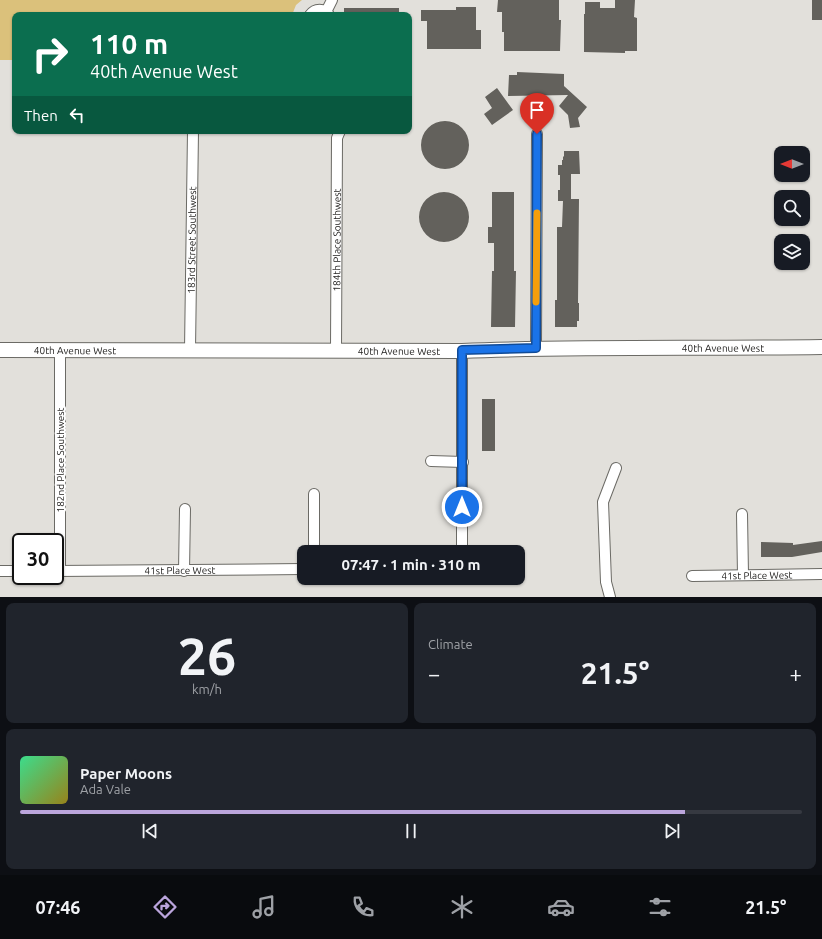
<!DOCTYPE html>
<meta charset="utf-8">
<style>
:root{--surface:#171b24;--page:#20242c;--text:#f1f3f6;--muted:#9ea1a6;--line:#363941;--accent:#bba5dc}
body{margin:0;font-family:Ubuntu,sans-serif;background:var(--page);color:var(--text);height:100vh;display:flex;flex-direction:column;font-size:15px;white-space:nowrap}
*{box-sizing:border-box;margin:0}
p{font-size:13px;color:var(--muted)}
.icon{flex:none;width:22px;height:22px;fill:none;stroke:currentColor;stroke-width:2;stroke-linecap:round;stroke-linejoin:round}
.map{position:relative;height:597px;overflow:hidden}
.sheet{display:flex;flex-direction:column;gap:6px;padding:6px;background:#0d0f14;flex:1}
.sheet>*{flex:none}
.banner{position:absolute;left:12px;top:12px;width:400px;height:122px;border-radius:8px;box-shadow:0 1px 3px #0004;background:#0b6e4f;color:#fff;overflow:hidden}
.needle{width:26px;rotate:270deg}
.fabs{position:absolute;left:774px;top:146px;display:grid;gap:8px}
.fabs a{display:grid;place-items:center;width:36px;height:36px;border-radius:8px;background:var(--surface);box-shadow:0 1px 3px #0004;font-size:20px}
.speed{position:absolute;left:12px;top:533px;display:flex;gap:8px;font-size:20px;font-weight:700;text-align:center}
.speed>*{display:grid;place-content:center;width:52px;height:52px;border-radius:50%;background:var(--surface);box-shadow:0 1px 3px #0004;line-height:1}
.speed .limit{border:2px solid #111;border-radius:6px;background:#fff;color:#111}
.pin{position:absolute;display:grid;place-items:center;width:34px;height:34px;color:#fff;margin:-41px -17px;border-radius:50% 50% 50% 0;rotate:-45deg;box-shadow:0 0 4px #0007}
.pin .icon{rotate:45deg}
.me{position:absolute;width:44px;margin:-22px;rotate:0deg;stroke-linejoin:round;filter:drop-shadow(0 0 3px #0008)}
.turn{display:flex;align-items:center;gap:14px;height:84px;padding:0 12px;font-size:18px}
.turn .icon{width:52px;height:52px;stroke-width:2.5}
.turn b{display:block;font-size:28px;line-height:34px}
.then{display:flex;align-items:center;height:38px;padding:0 12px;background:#0003;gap:8px;font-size:15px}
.big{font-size:30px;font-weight:600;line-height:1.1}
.sheet .widget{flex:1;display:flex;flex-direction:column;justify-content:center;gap:6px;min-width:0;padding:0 14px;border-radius:8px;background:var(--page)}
.sheet .dial{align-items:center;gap:0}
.dial b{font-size:52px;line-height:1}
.song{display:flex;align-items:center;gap:12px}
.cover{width:48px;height:48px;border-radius:6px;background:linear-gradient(135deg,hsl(150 70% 55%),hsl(50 70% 35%))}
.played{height:4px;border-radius:2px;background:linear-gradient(90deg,var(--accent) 85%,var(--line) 85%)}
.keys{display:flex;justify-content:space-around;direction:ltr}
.heat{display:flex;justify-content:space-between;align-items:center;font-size:22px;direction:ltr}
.sheet .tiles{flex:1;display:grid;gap:6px;grid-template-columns:1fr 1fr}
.widget:last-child{grid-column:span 2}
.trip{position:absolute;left:297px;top:545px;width:228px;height:40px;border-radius:8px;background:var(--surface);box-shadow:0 1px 3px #0004;font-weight:600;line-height:40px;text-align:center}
.tab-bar{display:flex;height:64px;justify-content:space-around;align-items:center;background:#090b0e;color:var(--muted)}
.tab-bar .icon{width:28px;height:28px}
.tab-bar .active{color:var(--accent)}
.tab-bar b{font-size:18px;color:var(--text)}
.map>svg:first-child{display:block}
.green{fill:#dbc17b}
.building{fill:#63615c}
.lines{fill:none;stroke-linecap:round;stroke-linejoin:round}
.street-casing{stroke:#6b6a65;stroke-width:12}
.secondary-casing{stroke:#6b6a65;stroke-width:16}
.street{stroke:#fff;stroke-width:10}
.secondary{stroke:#fff;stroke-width:14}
.route-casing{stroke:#114b97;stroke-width:10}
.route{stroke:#1a73e8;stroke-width:7}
.slow{stroke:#f59e0b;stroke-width:7}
.labels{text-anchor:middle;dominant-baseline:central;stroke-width:4;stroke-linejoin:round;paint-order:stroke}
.street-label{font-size:10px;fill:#232220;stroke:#fff}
</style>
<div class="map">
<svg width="822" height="597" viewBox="0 0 822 597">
<rect width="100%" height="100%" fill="#e2e0db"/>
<path class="green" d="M0,0H302L296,5L292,15H15V60H0Z"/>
<path class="building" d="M498,0H559V20H561L560,51H504V32H502V12H497Z
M615,0H635L634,17L637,18V51H625V53L584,52V14H585V2H600V8H615Z
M812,0H822V20H812Z
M456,7H476V30H481V49H427V21H421V10H456Z
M344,8H399V15H344Z
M517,72L564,74V86L587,107L578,118L580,127L570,128L568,115L559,106L568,95L508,96L509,75H517Z
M497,88L513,110L492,125L484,114L492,108L485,97Z
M421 145a24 24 0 1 1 48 0a24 24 0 1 1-48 0Z
M564,151H579L580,174H571V199H579L578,303H579V321H577V327H555V300H557V227H562L563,201H558V190H560V175H558V165H562V160H563V157L564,156Z
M492,192H514V271H516L515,327H491L492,271H494V243H488V227H492Z
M419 217a25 25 0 1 1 50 0a25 25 0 1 1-50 0Z
M482,399H495V451H482Z
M822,541V552L792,557H761V542L793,543V545Z"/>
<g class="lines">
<g class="street-casing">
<g id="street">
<path d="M326,12L332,0"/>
<path d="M310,15C315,8 324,8 329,15"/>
<path d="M536,348L537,134"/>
<path id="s1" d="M190,350L193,131"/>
<path id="s2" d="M336,350L337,138L340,131"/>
<path d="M462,351V552"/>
<path d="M431,461L463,462"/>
<path d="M314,494V552"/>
<path d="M742,514L743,575"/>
<path d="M0,571H21"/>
<path id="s3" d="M55,571L304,569"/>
<path d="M60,571V350"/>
<path d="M184,571L185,509"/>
<path id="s4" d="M692,576L822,574"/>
<path d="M610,597L606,582L603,502L616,468"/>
</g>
</g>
<g class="secondary-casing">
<g id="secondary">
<path id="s5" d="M0,350L462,351C582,346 702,349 822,347"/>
</g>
</g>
<use href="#street" class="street"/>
<use href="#secondary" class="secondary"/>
</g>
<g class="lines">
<g class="route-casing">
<path id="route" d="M462,507V350L536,348L537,134"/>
</g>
<use href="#route" class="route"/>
<path class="slow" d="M536,302L537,213"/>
</g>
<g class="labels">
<g class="street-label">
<text stroke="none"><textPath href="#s1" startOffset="110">183rd Street Southwest</textPath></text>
<text stroke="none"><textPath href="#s2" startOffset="110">184th Place Southwest</textPath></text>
<text stroke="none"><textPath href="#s5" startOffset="723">40th Avenue West</textPath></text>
<text stroke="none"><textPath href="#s5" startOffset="75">40th Avenue West</textPath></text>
<text stroke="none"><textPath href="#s5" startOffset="399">40th Avenue West</textPath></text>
<text transform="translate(60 460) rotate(-90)">182nd Place Southwest</text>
<text stroke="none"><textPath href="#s3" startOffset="125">41st Place West</textPath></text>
<text stroke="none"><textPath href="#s4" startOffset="65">41st Place West</textPath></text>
</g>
</g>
</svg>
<div class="fabs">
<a><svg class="needle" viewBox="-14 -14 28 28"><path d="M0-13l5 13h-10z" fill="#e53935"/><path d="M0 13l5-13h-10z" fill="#9ea1a6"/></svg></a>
<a><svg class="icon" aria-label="search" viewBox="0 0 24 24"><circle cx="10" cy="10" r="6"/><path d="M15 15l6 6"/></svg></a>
<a><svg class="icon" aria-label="layers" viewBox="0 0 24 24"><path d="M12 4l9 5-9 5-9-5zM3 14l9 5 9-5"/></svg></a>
</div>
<div class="speed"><div class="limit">30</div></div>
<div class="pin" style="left:537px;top:134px;background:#d93025"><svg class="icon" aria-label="arrive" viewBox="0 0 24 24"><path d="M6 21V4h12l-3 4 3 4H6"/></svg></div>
<svg class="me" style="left:462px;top:507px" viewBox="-20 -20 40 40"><circle r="17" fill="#1a73e8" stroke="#fff" stroke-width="3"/><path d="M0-11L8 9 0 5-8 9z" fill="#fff"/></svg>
<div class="trip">07:47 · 1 min · 310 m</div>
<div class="banner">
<div class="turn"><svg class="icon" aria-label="right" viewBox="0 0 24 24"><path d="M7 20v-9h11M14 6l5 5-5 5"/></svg><div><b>110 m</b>40th Avenue West</div></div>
<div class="then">Then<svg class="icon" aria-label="left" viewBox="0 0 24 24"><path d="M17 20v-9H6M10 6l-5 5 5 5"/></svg></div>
</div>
</div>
<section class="sheet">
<div class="tiles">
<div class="widget dial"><b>26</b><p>km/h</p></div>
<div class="widget"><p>Climate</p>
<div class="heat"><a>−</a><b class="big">21.5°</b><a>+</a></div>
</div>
<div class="widget">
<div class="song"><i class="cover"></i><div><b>Paper Moons</b><p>Ada Vale</p></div></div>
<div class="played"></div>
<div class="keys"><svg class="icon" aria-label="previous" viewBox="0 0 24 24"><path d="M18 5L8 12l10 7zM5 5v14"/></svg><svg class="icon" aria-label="pause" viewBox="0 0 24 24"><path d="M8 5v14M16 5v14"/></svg><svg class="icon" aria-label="next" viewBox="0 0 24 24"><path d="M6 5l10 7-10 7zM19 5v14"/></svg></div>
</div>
</div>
</section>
<nav class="tab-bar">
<b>07:46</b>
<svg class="icon active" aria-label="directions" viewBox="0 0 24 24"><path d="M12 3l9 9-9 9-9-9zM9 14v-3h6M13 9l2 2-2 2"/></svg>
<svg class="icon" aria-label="music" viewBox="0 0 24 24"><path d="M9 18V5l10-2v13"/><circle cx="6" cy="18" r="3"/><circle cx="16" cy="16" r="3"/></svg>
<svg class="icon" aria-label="phone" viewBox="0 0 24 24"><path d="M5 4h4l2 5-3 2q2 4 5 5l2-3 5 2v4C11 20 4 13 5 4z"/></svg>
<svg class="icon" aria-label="climate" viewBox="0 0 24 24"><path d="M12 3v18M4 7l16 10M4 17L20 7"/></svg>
<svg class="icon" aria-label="car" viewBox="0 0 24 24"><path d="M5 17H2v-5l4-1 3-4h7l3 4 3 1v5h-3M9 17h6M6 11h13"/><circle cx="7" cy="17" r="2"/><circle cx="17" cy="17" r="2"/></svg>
<svg class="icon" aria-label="filters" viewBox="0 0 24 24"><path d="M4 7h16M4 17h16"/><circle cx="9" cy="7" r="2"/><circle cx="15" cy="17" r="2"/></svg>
<b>21.5°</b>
</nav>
